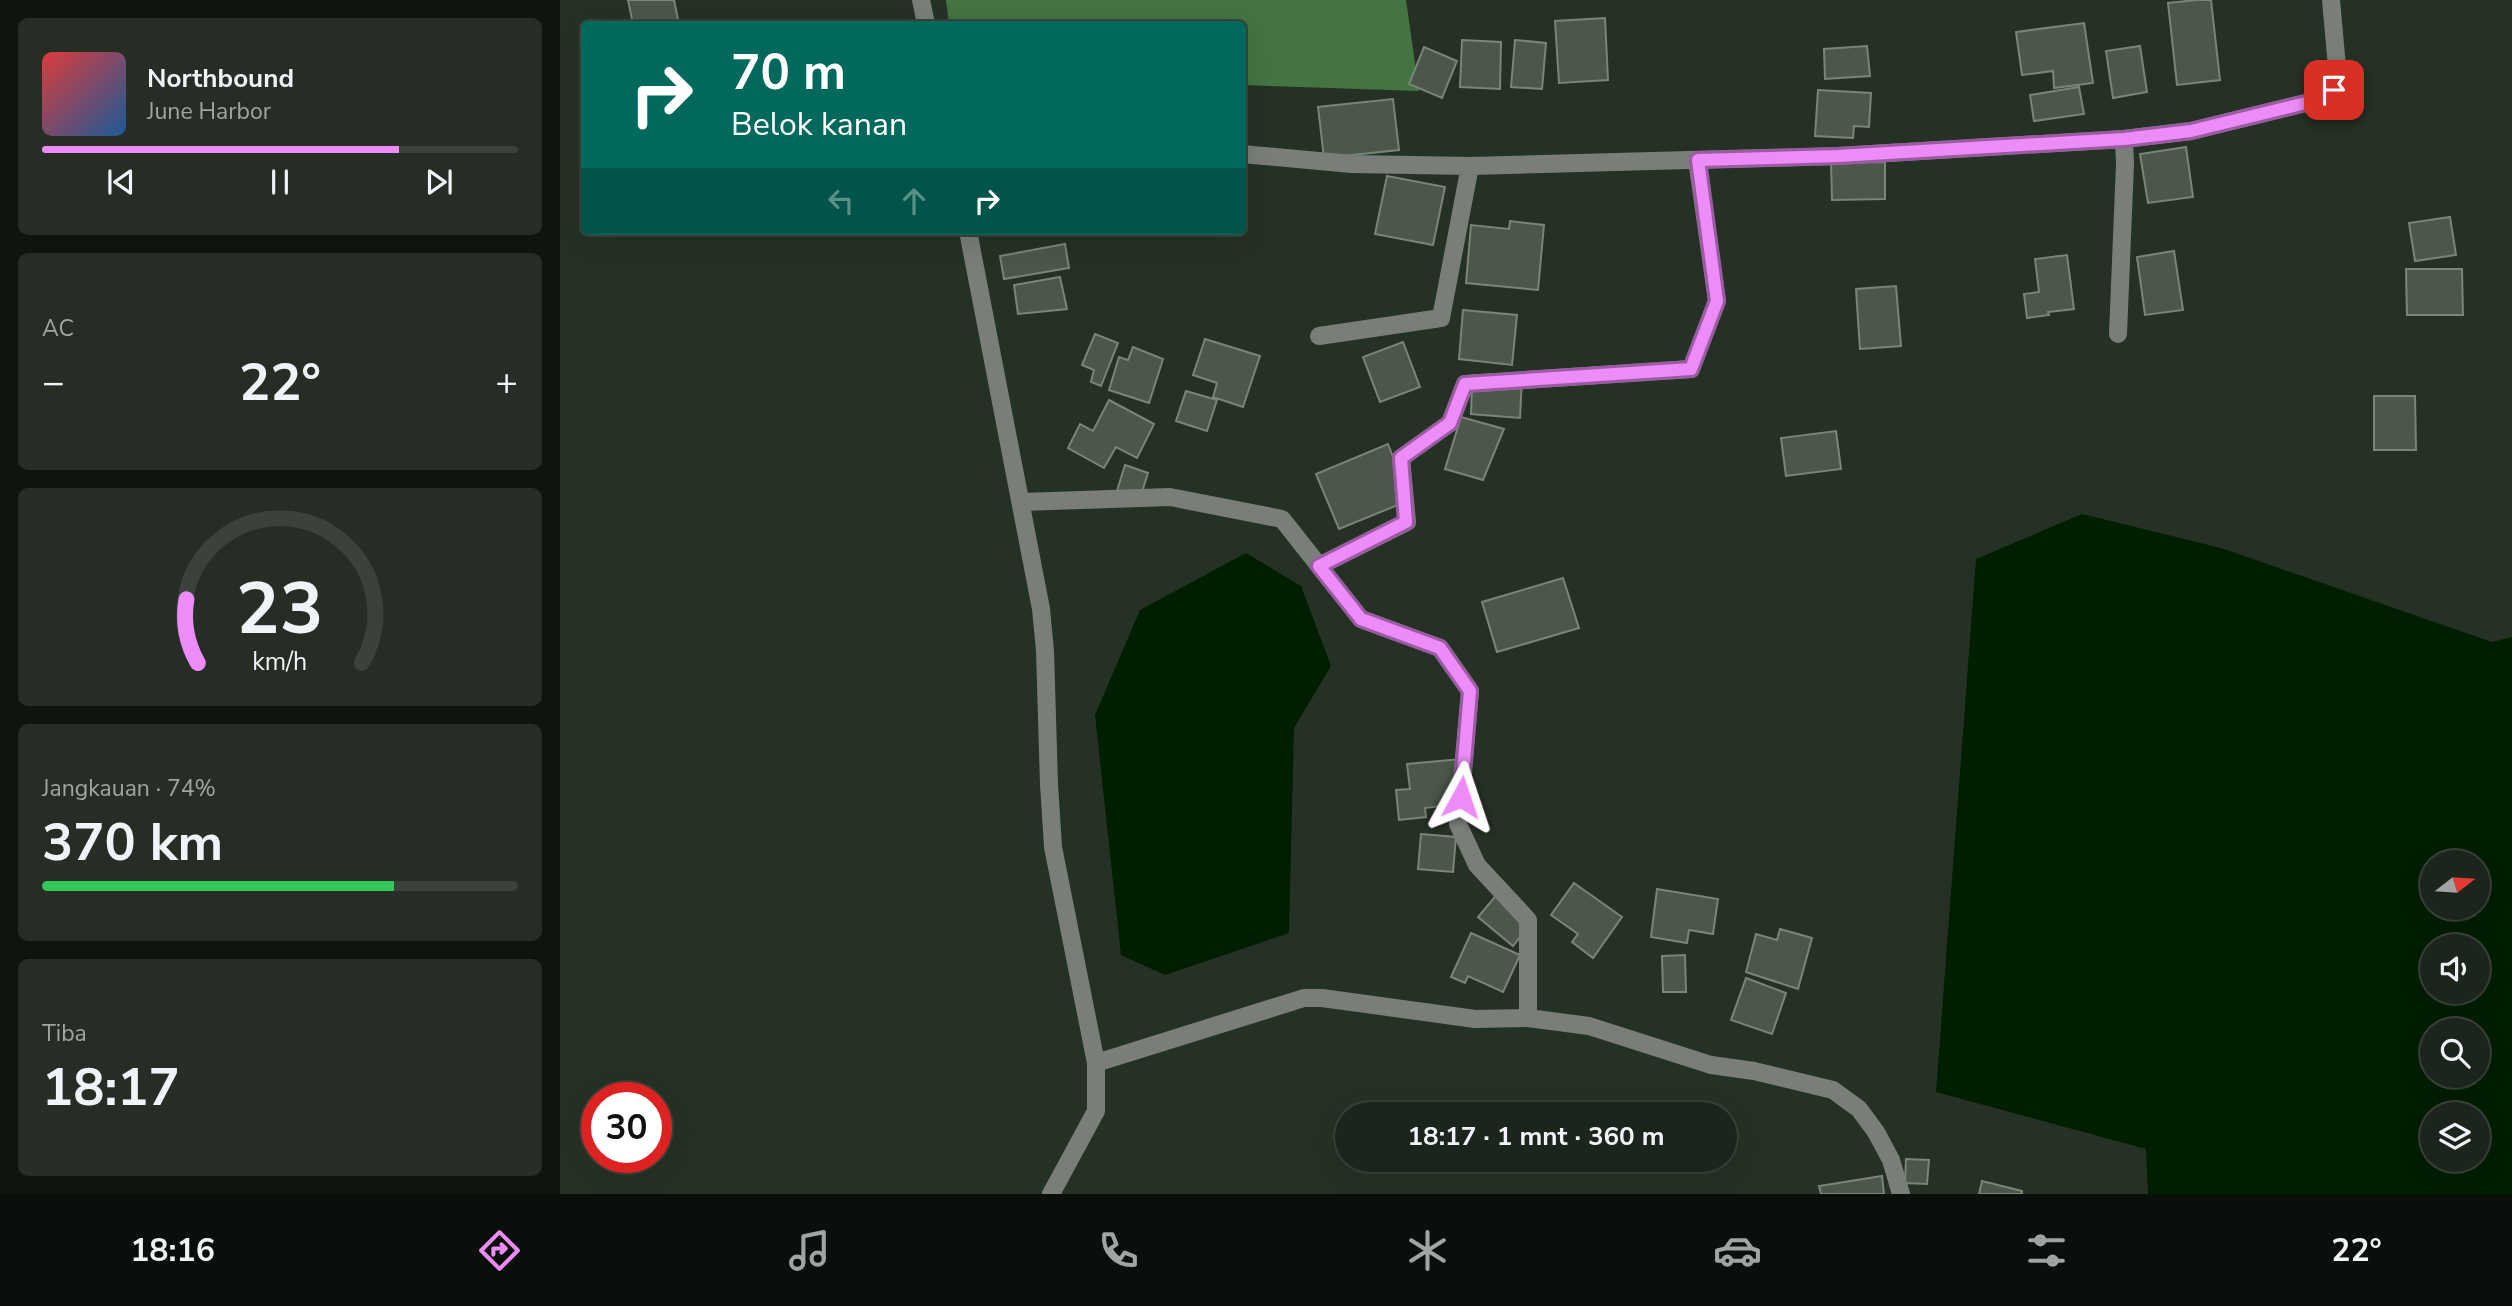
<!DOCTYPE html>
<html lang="id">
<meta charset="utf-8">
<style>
:root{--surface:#1c251c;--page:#252d25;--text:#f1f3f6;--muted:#a0a5a3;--line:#3a423b;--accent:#ed8cf9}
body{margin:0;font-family:"Nunito Sans",sans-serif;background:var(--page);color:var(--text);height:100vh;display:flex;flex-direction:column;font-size:26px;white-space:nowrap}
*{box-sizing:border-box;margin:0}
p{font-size:23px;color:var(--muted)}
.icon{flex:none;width:38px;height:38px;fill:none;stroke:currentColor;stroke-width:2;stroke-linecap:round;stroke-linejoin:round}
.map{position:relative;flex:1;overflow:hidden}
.details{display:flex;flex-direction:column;gap:18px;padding:18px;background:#0f140f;width:560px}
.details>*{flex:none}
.guide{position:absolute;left:21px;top:21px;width:665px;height:214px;border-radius:7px;box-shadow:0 7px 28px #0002,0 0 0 2px var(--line);background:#00695c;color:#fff;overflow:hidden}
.needle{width:46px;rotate:73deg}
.fabs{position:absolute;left:1860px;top:850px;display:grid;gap:14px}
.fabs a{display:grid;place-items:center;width:70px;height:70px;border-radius:50%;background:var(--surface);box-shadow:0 7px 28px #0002,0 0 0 2px var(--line);font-size:35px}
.speed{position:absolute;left:21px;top:1082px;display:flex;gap:14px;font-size:35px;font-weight:700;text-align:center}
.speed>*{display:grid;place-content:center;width:91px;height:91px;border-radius:50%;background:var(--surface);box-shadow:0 7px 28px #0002,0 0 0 2px var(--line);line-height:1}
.speed .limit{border:10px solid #d22;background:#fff;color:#111}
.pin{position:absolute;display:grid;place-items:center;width:60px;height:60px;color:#fff;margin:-30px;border-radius:14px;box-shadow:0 4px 10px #0006}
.me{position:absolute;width:77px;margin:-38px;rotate:5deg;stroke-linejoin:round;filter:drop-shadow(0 0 5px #0008)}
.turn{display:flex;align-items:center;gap:24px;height:147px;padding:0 35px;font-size:32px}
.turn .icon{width:91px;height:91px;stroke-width:2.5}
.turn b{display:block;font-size:49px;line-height:60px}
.lanes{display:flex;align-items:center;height:66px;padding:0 35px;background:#0003;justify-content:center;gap:35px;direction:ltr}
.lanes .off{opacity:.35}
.big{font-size:52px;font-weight:700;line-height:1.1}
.details .tile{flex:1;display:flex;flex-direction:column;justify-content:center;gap:10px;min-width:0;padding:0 24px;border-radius:10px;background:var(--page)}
.details .dial{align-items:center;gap:0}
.dial svg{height:182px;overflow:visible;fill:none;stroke:var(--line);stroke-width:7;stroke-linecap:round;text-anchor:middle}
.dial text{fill:var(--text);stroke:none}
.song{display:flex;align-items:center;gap:21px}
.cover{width:84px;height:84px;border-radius:10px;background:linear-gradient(135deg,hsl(0 70% 55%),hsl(210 70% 35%))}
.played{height:7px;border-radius:4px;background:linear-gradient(90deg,var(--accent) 75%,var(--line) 75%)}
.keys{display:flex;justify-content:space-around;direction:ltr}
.heat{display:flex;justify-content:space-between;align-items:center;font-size:38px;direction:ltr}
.charge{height:10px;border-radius:5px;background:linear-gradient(90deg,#34c759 74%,var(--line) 0)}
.trip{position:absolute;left:775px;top:1102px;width:402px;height:70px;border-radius:35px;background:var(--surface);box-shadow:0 7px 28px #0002,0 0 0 2px var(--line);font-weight:700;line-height:70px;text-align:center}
.tabs{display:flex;height:112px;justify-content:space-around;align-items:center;background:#0b0f0b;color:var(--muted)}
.tabs .icon{width:49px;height:49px}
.tabs .active{color:var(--accent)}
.tabs b{font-size:32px;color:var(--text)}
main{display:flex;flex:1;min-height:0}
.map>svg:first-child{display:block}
.forest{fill:#447442}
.water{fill:#001e00;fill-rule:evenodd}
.building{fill:#4b574a;stroke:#788577;stroke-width:2}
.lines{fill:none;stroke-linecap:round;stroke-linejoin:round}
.minor{stroke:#797f78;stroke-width:18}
.route-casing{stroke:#9a5ba2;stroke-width:18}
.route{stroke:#ed8cf9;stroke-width:12}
</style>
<main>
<section class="details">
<div class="tile">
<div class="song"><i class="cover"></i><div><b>Northbound</b><p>June Harbor</p></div></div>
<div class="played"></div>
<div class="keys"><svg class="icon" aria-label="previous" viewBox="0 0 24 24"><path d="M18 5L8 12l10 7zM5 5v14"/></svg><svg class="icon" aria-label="pause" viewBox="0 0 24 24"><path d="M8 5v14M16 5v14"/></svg><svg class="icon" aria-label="next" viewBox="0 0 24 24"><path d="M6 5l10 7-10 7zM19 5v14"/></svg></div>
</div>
<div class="tile"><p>AC</p>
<div class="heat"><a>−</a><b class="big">22°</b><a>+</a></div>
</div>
<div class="tile dial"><svg viewBox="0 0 100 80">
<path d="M14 69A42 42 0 1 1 86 69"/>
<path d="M14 69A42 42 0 0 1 9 41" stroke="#ed8cf9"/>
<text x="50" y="56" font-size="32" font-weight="700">23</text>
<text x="50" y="72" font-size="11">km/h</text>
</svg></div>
<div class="tile"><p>Jangkauan · 74%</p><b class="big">370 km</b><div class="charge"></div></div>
<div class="tile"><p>Tiba</p><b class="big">18:17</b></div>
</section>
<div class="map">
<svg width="1952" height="1194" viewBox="0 0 1952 1194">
<rect width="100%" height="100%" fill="#263125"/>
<path class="forest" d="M386,0H846L859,91L683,85L682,24H389Z"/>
<path class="water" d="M1522,514L1661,548L1932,642L1952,637V1194H1588L1586,1149L1376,1092L1416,559ZM1872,863H1918V908H1872ZM1872,947H1918V992H1872ZM1872,1031H1918V1076H1872ZM1872,1115H1918V1160H1872Z
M686,553L741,586L771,666L734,728L729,933L605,975L561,955L535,715L580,610Z"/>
<path class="building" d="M68,0H114L119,24H73Z
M1636,0H1651L1660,80L1617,85L1608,3Z
M1045,18L1048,80L999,83L995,21Z
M1524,23L1533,83L1494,88L1493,71L1462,75L1456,32Z
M902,40L941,42L940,89L900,87Z
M955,40L986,43L982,89L951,87Z
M1307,46L1310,76L1265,79L1264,49Z
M1580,46L1587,92L1553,98L1546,51Z
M864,47L897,61L882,98L849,84Z
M1519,87L1524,114L1474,121L1470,95Z
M1258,90L1311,93L1309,127L1294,126L1293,138L1255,136Z
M833,99L839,150L764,158L758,107Z
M1626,147L1633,197L1588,203L1580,154Z
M1325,162V199L1272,200L1271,163Z
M827,176L885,187L873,245L815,234Z
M1890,217L1896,255L1855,261L1849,223Z
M950,221L984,225L978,290L906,283L911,225L949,229Z
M505,244L509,268L444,279L440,256Z
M1614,251L1623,310L1585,315L1577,257Z
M1507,255L1514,309L1488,312L1489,315L1467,318L1464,294L1479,292L1475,259Z
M1846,269H1902L1903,315H1847Z
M500,277L507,309L458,314L454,285Z
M1336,286L1341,346L1300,349L1296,289Z
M903,310L957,315L952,365L899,359Z
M535,334L558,343L541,386L531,382L534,370L522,365Z
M645,339L700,356L683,407L653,397L657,383L633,375Z
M843,342L860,387L820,402L803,357Z
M573,347L603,359L589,403L549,390L559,357L568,360Z
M962,377L960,418L911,414L912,386Z
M626,391L657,400L647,431L616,421Z
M1814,396H1855L1856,450H1814Z
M549,400L594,424L577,458L556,447L544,468L508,448L520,424L533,431Z
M901,417L944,429L923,480L885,469Z
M1276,431L1281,469L1226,476L1221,438Z
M828,444L850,500L779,529L756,474Z
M565,465L588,473L578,505L555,497Z
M1003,578L1019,628L937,652L922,602Z
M901,759L906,803L865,808L866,817L839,820L836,790L850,789L847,764Z
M861,834L896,837L893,872L858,869Z
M1014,883L1062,917L1033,958L1012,942L1018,934L991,915Z
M1097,889L1158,899L1153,934L1129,930L1127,943L1091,937Z
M939,892L973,920L953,946L918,917Z
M1220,929L1252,938L1238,989L1186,972L1196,934L1217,940Z
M911,933L960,955L943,992L908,976L905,983L891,977Z
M1125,955L1126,992H1103L1102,956Z
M1186,978L1226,993L1212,1034L1171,1020Z
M1346,1159L1369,1160L1367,1184L1345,1183Z
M1322,1176L1324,1194H1261L1259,1186Z
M1422,1181L1462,1191V1194H1419Z"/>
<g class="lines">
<path class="minor" d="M361,0L366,24
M682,154L792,164L910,166L1278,156L1564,139
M408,231L481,609L485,651L489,784L493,847L536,1063V1111L491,1194
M1558,334L1565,164L1564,139L1631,131L1758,100L1774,90L1777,67L1771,0
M759,336L881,318L910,166
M461,502L610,497L722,519L801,619L880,648L910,691L898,824L917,865L968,920V1018
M759,566L847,522L841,458L890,423L905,384L1131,369L1157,301L1137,160
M536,1063L744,998H762L915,1019L968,1018L1029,1026L1151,1065L1194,1071L1273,1090L1299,1109L1316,1132L1331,1160L1341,1194"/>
</g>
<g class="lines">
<g class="route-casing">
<path id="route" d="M901,797L910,691L880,648L801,619L759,566L846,522L841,458L890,423L905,384L1131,369L1157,301L1138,160L1278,156L1564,139L1631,131L1758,100L1774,90"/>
</g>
<use href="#route" class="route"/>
</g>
</svg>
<div class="fabs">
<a><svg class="needle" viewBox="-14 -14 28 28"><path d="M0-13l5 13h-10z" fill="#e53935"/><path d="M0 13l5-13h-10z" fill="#a0a5a3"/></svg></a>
<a><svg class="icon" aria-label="sound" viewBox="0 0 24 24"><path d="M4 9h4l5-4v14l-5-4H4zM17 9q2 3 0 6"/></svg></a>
<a><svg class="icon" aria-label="search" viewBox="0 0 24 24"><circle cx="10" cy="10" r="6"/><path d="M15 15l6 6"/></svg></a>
<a><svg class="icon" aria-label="layers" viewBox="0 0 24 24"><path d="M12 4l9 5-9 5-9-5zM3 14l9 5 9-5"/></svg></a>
</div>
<div class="speed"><div class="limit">30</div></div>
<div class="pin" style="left:1774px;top:90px;background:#d93025"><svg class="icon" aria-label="arrive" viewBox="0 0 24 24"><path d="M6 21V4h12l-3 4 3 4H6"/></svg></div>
<svg class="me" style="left:901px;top:797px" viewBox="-20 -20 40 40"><path d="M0-17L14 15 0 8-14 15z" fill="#ed8cf9" stroke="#fff" stroke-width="4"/></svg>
<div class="trip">18:17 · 1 mnt · 360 m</div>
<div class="guide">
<div class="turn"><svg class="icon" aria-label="right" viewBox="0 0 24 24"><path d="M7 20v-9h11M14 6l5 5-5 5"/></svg><div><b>70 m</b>Belok kanan</div></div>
<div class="lanes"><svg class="icon off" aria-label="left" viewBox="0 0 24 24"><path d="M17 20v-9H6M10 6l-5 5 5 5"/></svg><svg class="icon off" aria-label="ahead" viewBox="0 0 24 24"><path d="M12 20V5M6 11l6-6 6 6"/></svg><svg class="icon" aria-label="right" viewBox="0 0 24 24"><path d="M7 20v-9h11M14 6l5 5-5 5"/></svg></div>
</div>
</div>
</main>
<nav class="tabs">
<b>18:16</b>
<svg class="icon active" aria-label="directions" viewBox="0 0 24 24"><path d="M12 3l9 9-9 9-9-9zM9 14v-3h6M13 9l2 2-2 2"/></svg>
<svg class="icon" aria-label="music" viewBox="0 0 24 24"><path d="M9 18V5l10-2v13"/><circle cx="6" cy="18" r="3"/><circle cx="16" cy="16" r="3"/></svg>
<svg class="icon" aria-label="phone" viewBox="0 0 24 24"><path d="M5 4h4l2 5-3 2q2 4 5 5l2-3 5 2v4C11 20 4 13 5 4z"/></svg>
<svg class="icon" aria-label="climate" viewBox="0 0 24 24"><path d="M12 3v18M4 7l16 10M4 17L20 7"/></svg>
<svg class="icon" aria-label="car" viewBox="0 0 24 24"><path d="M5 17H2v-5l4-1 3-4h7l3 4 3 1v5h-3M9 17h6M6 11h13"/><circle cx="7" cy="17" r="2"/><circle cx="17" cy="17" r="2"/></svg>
<svg class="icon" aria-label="filters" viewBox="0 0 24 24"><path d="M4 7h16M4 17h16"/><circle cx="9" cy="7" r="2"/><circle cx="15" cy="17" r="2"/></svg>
<b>22°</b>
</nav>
